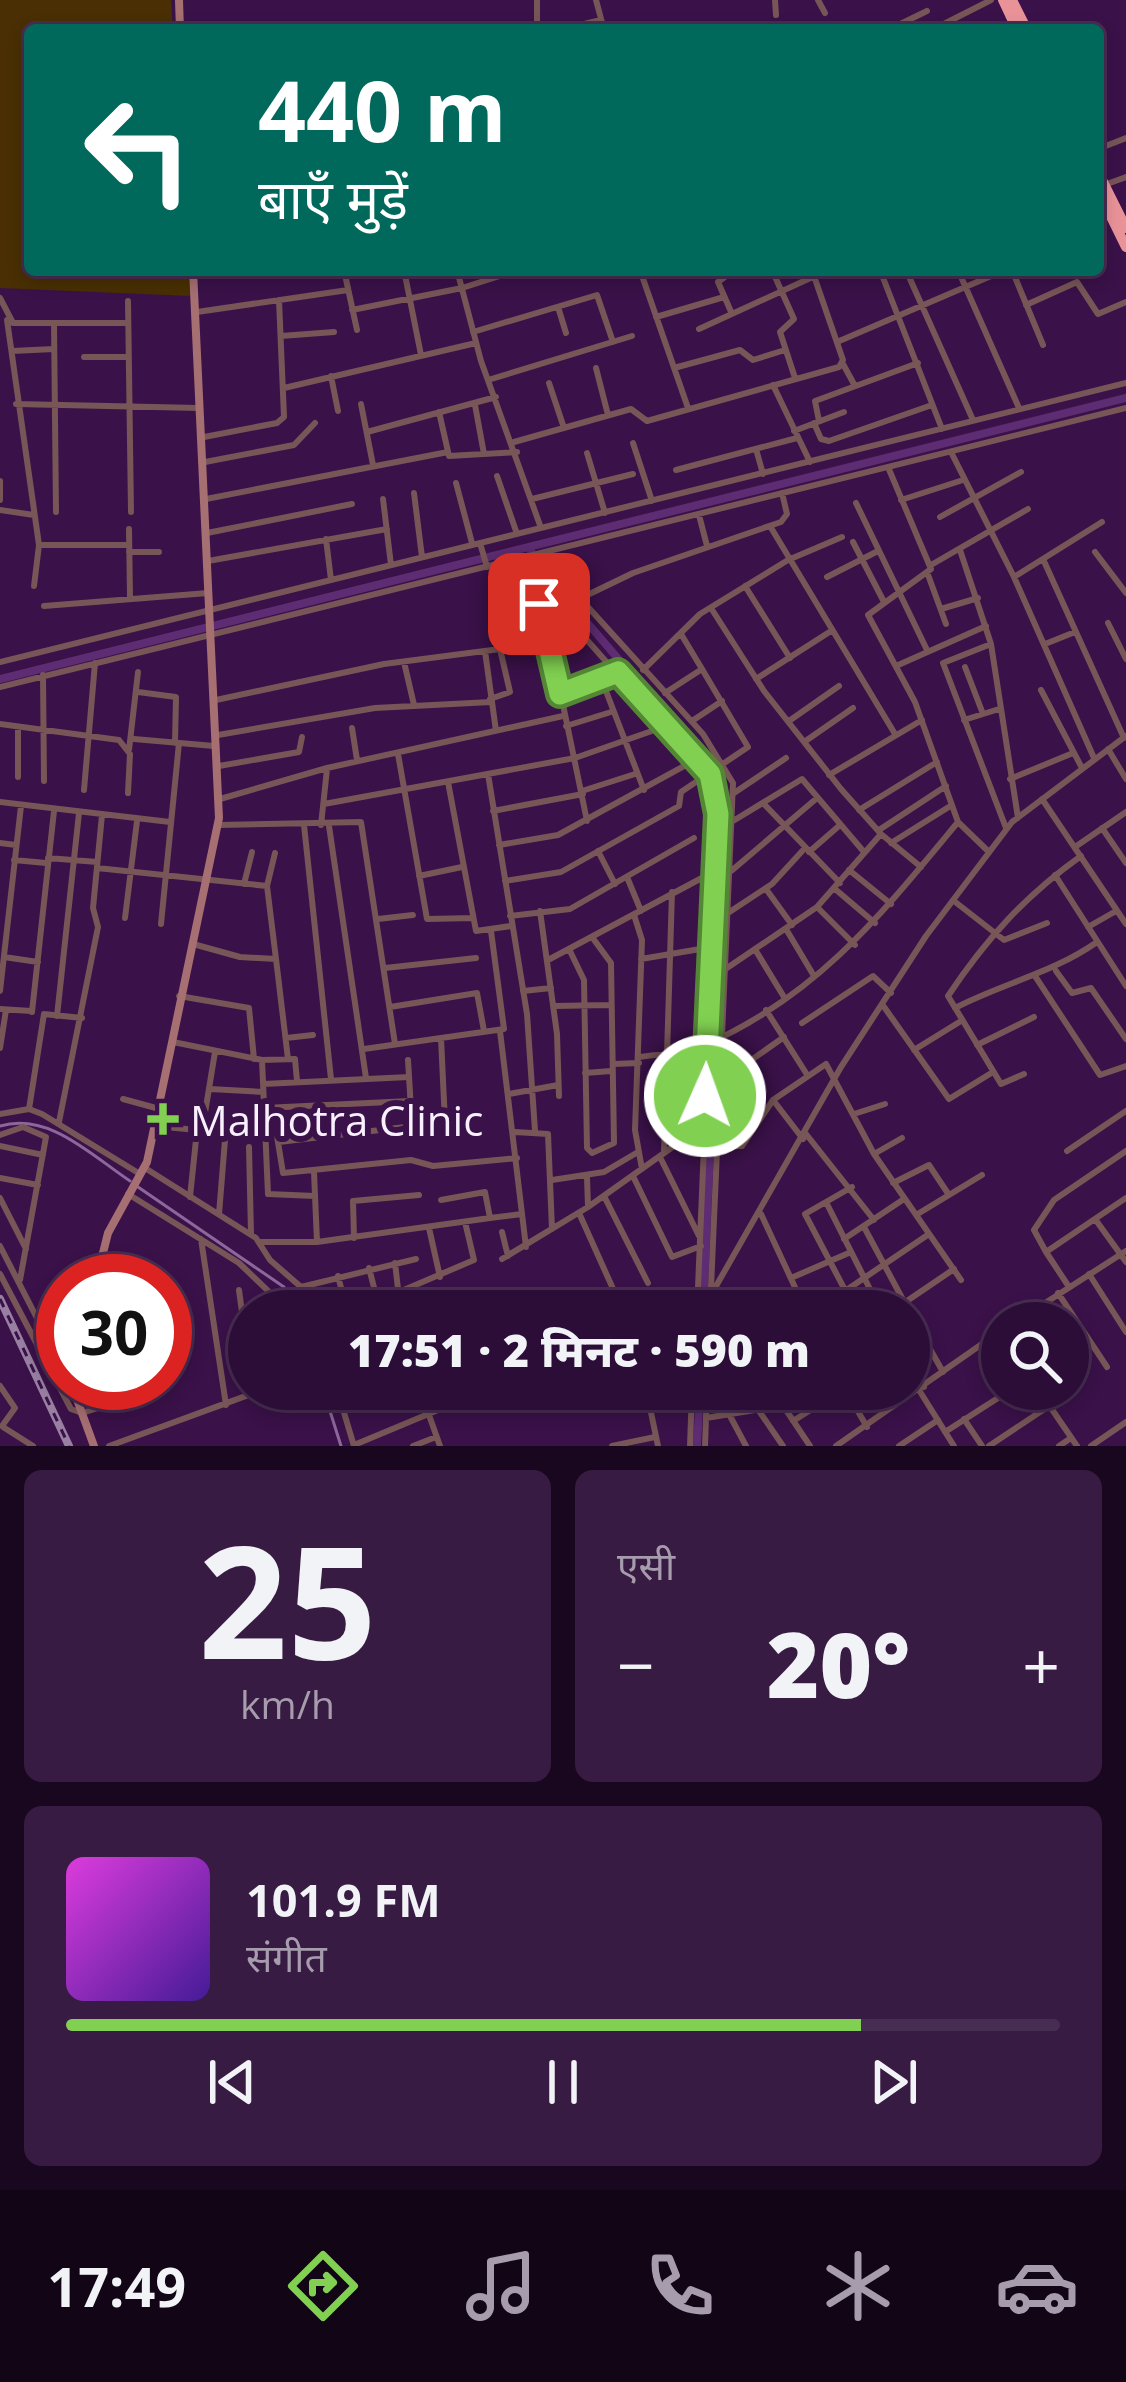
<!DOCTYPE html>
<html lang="hi">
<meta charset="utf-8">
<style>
:root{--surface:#2c0d37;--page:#381b42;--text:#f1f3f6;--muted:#a69cad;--line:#482d52;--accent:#81d051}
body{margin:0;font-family:"Open Sans","Noto Sans Devanagari",sans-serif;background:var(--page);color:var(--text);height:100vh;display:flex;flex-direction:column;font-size:45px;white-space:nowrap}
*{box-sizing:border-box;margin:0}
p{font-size:39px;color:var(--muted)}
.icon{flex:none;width:66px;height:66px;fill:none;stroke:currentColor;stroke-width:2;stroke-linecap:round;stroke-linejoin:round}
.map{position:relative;height:1446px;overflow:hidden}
.details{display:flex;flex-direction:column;gap:24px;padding:24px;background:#18071e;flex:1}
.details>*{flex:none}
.guide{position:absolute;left:24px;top:24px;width:1080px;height:252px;border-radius:12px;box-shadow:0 6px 18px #0003,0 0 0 3px var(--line);background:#00695c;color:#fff;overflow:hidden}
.tools{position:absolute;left:981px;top:1302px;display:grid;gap:24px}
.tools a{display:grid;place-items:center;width:108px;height:108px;border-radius:50%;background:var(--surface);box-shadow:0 6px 18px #0003,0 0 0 3px var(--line);font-size:60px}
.speed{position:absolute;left:36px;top:1254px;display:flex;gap:24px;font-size:60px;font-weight:700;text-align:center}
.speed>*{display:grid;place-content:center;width:156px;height:156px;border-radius:50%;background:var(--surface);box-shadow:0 6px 18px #0003,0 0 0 3px var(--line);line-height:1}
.speed .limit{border:18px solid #d22;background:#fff;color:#111}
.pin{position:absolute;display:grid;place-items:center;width:102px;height:102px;color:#fff;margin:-51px;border-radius:24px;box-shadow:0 6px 18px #0006}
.me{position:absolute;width:132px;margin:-66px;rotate:2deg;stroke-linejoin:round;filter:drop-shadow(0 0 9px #0008)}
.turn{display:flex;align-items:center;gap:42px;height:252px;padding:0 36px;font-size:54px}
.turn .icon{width:156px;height:156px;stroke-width:2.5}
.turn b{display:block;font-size:84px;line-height:102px}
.big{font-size:90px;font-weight:800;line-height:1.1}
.details .card{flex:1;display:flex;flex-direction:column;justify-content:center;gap:18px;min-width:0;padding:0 42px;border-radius:18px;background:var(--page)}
.details .dial{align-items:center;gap:0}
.dial b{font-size:156px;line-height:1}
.song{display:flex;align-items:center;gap:36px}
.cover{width:144px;height:144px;border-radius:18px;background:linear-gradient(135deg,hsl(300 70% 55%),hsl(260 70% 35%))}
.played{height:12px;border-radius:6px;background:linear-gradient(90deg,var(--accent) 80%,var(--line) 80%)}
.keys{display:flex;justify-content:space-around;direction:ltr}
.heat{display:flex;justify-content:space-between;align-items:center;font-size:66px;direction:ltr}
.details .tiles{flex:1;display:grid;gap:24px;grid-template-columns:1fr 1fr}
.card:last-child{grid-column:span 2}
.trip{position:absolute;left:228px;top:1290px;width:702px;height:120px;border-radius:60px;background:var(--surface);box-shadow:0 6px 18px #0003,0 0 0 3px var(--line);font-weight:800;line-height:120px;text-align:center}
.tabs{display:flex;height:192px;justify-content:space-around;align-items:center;background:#120516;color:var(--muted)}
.tabs .icon{width:84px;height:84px}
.tabs .current{color:var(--accent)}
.tabs b{font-size:54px;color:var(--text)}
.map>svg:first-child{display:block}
.green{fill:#492f03}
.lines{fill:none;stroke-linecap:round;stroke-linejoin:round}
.stream{stroke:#8c679c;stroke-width:3}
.canal{stroke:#5e2c72;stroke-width:8}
.street{stroke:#785557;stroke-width:6}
.secondary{stroke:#a66f72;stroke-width:8}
.highway{stroke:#e99399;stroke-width:10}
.rail-casing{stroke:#9980a3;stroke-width:8}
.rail{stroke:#3a1149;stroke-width:3;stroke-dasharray:9;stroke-linecap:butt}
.route-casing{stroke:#548735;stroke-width:30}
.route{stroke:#81d051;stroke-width:21}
.poi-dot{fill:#81d051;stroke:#3a1149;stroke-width:4.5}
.labels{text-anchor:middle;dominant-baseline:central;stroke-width:12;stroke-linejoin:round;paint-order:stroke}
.poi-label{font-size:42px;fill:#f9f0fe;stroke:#3a1149;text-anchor:start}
</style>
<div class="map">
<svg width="1126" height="1446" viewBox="0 0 1126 1446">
<rect width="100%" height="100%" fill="#3a1149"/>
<path class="green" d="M0,0H171L173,30H30V270H189L190,296L0,288Z"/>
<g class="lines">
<path class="stream" d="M0,1126C49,1112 91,1155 130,1181
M138,1187L284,1287L300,1311
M323,1389L341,1446"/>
<path class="canal" d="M530,549L535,562L718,775L724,821L703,1311
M0,679L1126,398
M697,1446L700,1389"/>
<path class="street" d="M537,0V30
M596,0L604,30
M775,0L776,15
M818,0L825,13
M559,30L601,20
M828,30L839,26
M888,30L927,11
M932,30L991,0
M1098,149L1126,138
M1107,184L1126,177
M344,270L357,330
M404,270L421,355
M457,270L481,361L541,528
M640,270L688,408
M772,270L794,319L780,332L795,378
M880,270L942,429
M906,270L973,420
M958,270L1019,408
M1012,270L1043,345
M642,276L664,270
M0,298L13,323H128
M128,301L131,512
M1026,305L1077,282L1098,314L1126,302
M558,307L566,333
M352,310L462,288L518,270
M197,312L348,290
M732,314L718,282L734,270
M656,317L724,297
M7,320L39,545L34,586
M54,323L56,512
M699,329L828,270
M473,332L597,295L613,342
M281,336L334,332
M837,342L1005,270
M12,351L54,349
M84,357H129
M843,364L855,386
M596,368L608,415
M674,368L740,350L753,360L785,350
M331,376L338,411
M488,380L632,336
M549,383L564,428
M773,385L810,462
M284,388L476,343
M16,404L199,408
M361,404L373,465
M475,405L484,454
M439,412L449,456L517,452
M819,421L815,401L918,363
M814,423L821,439L829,441L932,405
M794,431L844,412
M367,432L496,397
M204,437L277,423L284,417L279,300
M514,442L631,409L647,421L839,367L843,360L814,276
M633,443L652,501
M756,449L763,474
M951,452L1014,577L1094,758
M587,453L605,513
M205,462L294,445L315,423
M888,467L931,569L868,615L915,702L958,822L989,852
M676,470L797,438
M497,476L517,534
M0,481V500
M456,483L472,543
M414,493L422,557
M206,499L448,452
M383,499L391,565
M532,499L633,474
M901,500L963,480
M856,503L927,650
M0,510L34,515
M699,515L707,546
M940,517L1021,472
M770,526L895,734
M129,529L130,598
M207,533L352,504
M326,539L331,580
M853,542L883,600
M480,543L487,567
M39,545H129
M960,550L991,644L1018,818
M129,552H159
M1095,552L1126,593
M540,554L703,734L733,783L710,1311
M520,557L531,577L714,783L718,814L697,1311
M1043,559L1124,738
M208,561L387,529
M931,565L1028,509
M927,572L946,624
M827,577L878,551
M1014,577L1102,522
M530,580L547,627L587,821
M745,586L790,658
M579,599L633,573L781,522L787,514L782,493
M44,606L208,593
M711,608L764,691L841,789L881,834L921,867
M941,609L978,598
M1108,623L1126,659
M991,644L943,663L1006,828
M1045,644L1075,632
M485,651L496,731
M0,662L1126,383
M404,662L414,705
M896,666L986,626
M965,667L983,714
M643,670L700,614L788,560L842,537
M43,675L44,781
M601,678L644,790
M756,679L831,631
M0,687L1126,408
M1041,690L1082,768
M138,692L176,697L175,743
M560,693L618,672
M665,693L702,669L681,634
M216,700L384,664L500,649L510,692L490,699
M964,720L999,709
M692,721L722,701
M789,721L839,686
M0,724L119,740L130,754L128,793
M566,726L611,712
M18,727V777
M352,728L357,760
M218,735L375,708L491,702
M134,739L214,746
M807,740L853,708
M1108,749L1126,779
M129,750L138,672
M398,754L427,919L473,918
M219,766L299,752L302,737
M488,774L527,1014L535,1131
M829,775L922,720
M1010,779L1073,753
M448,782L476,931L511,926
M84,790L95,663
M582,791L635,774
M734,793L786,758
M220,799L327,768L563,716
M1042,799L1126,924
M0,802L170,822
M763,803L840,883
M324,804L575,758L666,726
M859,810L937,762
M493,811L583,794
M733,821L802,779L864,852
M218,825L361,822L395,1044
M304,825L331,1079
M321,825L327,769
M329,826L366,1078
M1102,828L1126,863
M879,830L946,786
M0,843L16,845
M891,843L952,805
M499,845L558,835L697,759
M1075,847L1126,812
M598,851L615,884
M809,852L840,825
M48,858L97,862
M14,860L46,863
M97,868L267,886L276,959
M849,870L891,904
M730,872L817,798
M1055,875L1126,986
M419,876L462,867
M627,877L641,911
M505,881L561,872L679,806L681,792L748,747L702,669
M244,884L252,852
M267,886L275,853
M766,889L792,925
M835,889L875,923
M954,901L1004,940L1047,923
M817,907L855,945
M540,911L557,1034L559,1096
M728,913L772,884L805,848
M634,915L642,940L635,1130L642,1169
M510,916L570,909L694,838
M125,918L137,821
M378,919L413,915
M161,924L179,743
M1088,927L1116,911
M786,929L814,976
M193,944L240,957L276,959L288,1059
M569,949L584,980L587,1148L592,1153L614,1143L611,963L592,937
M756,951L784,997
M4,957L38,962
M641,959L712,947
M548,960L715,871
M385,968L476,958
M727,968L817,907L881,834
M1056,971L1072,993L1091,988L1126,1039
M1035,976L1100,1075L1126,1066
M0,991L21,806
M523,991L551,988
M179,996L249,1008L254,1059
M882,1004L949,1099L993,1072
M554,1006L610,1005
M390,1007L477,993L484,1031
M955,1008C1003,983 1053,973 1097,942
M0,1009L31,1011
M766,1010L806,1073
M32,1012L54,811
M44,1014L82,1018
M57,1016L79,813
M802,1023L873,976L891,993
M500,1031L526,1247
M286,1038L313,1035
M441,1038L445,1123
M173,1042L262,1060L295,1059L297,1081
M977,1045L1034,1017
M0,1048L6,1010
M364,1049L504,1029L491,931
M914,1050L961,1021
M639,1057C659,1054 684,1054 703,1046C817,996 881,915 958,822
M262,1060L268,1194L315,1196
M408,1060L412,1126
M613,1064L639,1063
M585,1073L611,1071
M1024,1074L1001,1084L948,996C986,939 1025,896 1081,856
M720,1082L784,1037
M263,1084L409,1077
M210,1089L263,1092
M509,1094L558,1085
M123,1099L156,1108
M773,1100L826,1064L874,1154L961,1280
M264,1108L410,1101
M29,1109L44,1014
M0,1114L29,1109L42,1114L140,1174
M854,1114L885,1104
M59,1122L98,927L93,908L102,815
M203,1125L215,1052
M155,1126L197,1130L203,1125L275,1124L283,1173L411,1160L433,1166L517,1158
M515,1132L548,1134L552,1229
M806,1134L874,1220
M0,1135L23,1127L46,1137L20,1280
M279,1142L481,1118
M0,1146L43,1155
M717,1146H742L773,1100L803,1139
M249,1147L251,1234
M1067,1151L1126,1111
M664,1152L672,892
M874,1154L902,1138
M660,1157L699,1236
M145,1168L256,1238L270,1260L301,1287L313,1311
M314,1172L317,1242
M633,1176L672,1257L701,1246
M587,1177L588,1207
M0,1178L38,1185
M552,1180L604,1172L638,1152
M893,1183L929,1165L949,1195
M852,1187L805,1214L856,1311
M128,1194L239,1263L289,1311
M604,1196L648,1283
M190,1197L197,1130
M0,1198L26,1249
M826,1202L881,1311
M579,1213L623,1311
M219,1214L225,1140
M761,1214L806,1311
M916,1215L982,1175
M490,1218L522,1214
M1095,1219L1126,1262
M864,1227L909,1311
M429,1228L440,1277
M502,1232L508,1256
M354,1238L353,1201L419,1195
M201,1239L226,1405
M844,1239L904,1199
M259,1242H317L490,1218L485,1192L441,1200
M0,1246L63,1369
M1046,1252L1034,1230L1054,1200L1126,1151
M502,1259L588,1207L705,1124
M395,1263L400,1306
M369,1268L380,1311
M0,1274L71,1409L82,1413L153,1391
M1089,1274L1126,1332
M338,1276L347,1311
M791,1278L851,1252
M301,1287L416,1259
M1069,1287L1046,1252L1126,1198
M239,1290L249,1364
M845,1291L929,1234
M399,1292L474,1260L465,1222
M1058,1293L1107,1367
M711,1295L841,1067L926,936L1012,822L1126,736
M904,1303L954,1269
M909,1312L943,1372
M1014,1323L1126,1251
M988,1342L1002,1364
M909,1361L924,1387
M1068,1374L1070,1377
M0,1386L15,1408L2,1426
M337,1389L354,1446
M409,1389L416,1402
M744,1389L783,1446
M772,1389L810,1446
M810,1389L819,1404
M845,1389L867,1427
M1038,1389L1077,1446
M919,1390L954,1446
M648,1398L658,1446
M632,1408L663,1389
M343,1409L395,1389
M429,1415L440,1446
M730,1416L746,1446
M706,1418L755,1410
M964,1419L982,1446
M793,1421L844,1389
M3,1427L33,1446
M945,1432L1012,1389
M354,1445L438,1410
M109,1446L265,1389
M413,1446L436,1437
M612,1446L655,1437
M690,1446L692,1389
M705,1446L707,1389
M836,1446L1002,1330
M899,1446L938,1420
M989,1446L1049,1406
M1059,1446L1071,1438
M1091,1446L1126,1422"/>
<path class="secondary" d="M179,0L180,30
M96,1281L108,1233L147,1162L219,818L193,270
M71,1383L94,1446"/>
<path class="highway" d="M1003,0L1017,30
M1012,0L1027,30
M1098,172L1126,228
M1098,190L1126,247"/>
<g class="rail-casing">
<path id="rail" d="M0,1299L69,1446"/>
</g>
<use href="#rail" class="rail"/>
</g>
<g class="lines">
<g class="route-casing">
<path id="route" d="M539,604L560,694L618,672L710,774L718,814L705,1096"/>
</g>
<use href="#route" class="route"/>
</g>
<path class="poi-dot" d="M157 1101h12v12h12v12h-12v12h-12v-12h-12v-12h12z"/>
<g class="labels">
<g class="poi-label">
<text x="190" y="1119">Malhotra Clinic</text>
</g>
</g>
</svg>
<div class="tools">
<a><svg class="icon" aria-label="search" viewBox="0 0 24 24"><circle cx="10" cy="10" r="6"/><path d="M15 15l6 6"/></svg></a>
</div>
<div class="speed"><div class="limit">30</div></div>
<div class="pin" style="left:539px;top:604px;background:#d93025"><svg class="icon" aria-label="arrive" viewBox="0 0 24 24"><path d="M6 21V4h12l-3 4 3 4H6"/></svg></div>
<svg class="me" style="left:705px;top:1096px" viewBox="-20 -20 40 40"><circle r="17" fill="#81d051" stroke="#fff" stroke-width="3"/><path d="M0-11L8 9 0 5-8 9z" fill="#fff"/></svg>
<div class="trip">17:51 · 2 मिनट · 590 m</div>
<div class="guide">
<div class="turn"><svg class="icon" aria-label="left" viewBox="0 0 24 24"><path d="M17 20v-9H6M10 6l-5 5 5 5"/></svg><div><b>440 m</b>बाएँ मुड़ें</div></div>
</div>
</div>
<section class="details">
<div class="tiles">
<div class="card dial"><b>25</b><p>km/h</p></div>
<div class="card"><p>एसी</p>
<div class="heat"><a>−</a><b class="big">20°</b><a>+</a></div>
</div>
<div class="card">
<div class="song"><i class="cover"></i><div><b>101.9 FM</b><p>संगीत</p></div></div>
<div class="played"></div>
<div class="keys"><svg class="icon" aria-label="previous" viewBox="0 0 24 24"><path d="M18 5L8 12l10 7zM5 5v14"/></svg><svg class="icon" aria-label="pause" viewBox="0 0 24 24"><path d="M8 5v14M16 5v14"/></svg><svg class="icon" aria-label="next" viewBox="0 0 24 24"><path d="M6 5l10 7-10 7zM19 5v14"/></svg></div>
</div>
</div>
</section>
<nav class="tabs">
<b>17:49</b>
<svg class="icon current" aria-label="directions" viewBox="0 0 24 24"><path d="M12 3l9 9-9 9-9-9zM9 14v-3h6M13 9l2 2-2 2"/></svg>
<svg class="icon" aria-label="music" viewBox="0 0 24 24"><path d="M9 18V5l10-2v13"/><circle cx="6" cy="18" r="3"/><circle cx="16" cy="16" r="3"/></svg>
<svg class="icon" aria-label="phone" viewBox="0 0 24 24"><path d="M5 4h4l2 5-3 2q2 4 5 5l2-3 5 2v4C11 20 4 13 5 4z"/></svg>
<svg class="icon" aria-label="climate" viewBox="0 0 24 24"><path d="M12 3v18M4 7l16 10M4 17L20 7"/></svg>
<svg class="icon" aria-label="car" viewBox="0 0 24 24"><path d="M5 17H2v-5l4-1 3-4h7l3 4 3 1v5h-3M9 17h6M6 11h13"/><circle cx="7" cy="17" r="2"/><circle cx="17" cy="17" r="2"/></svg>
</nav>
